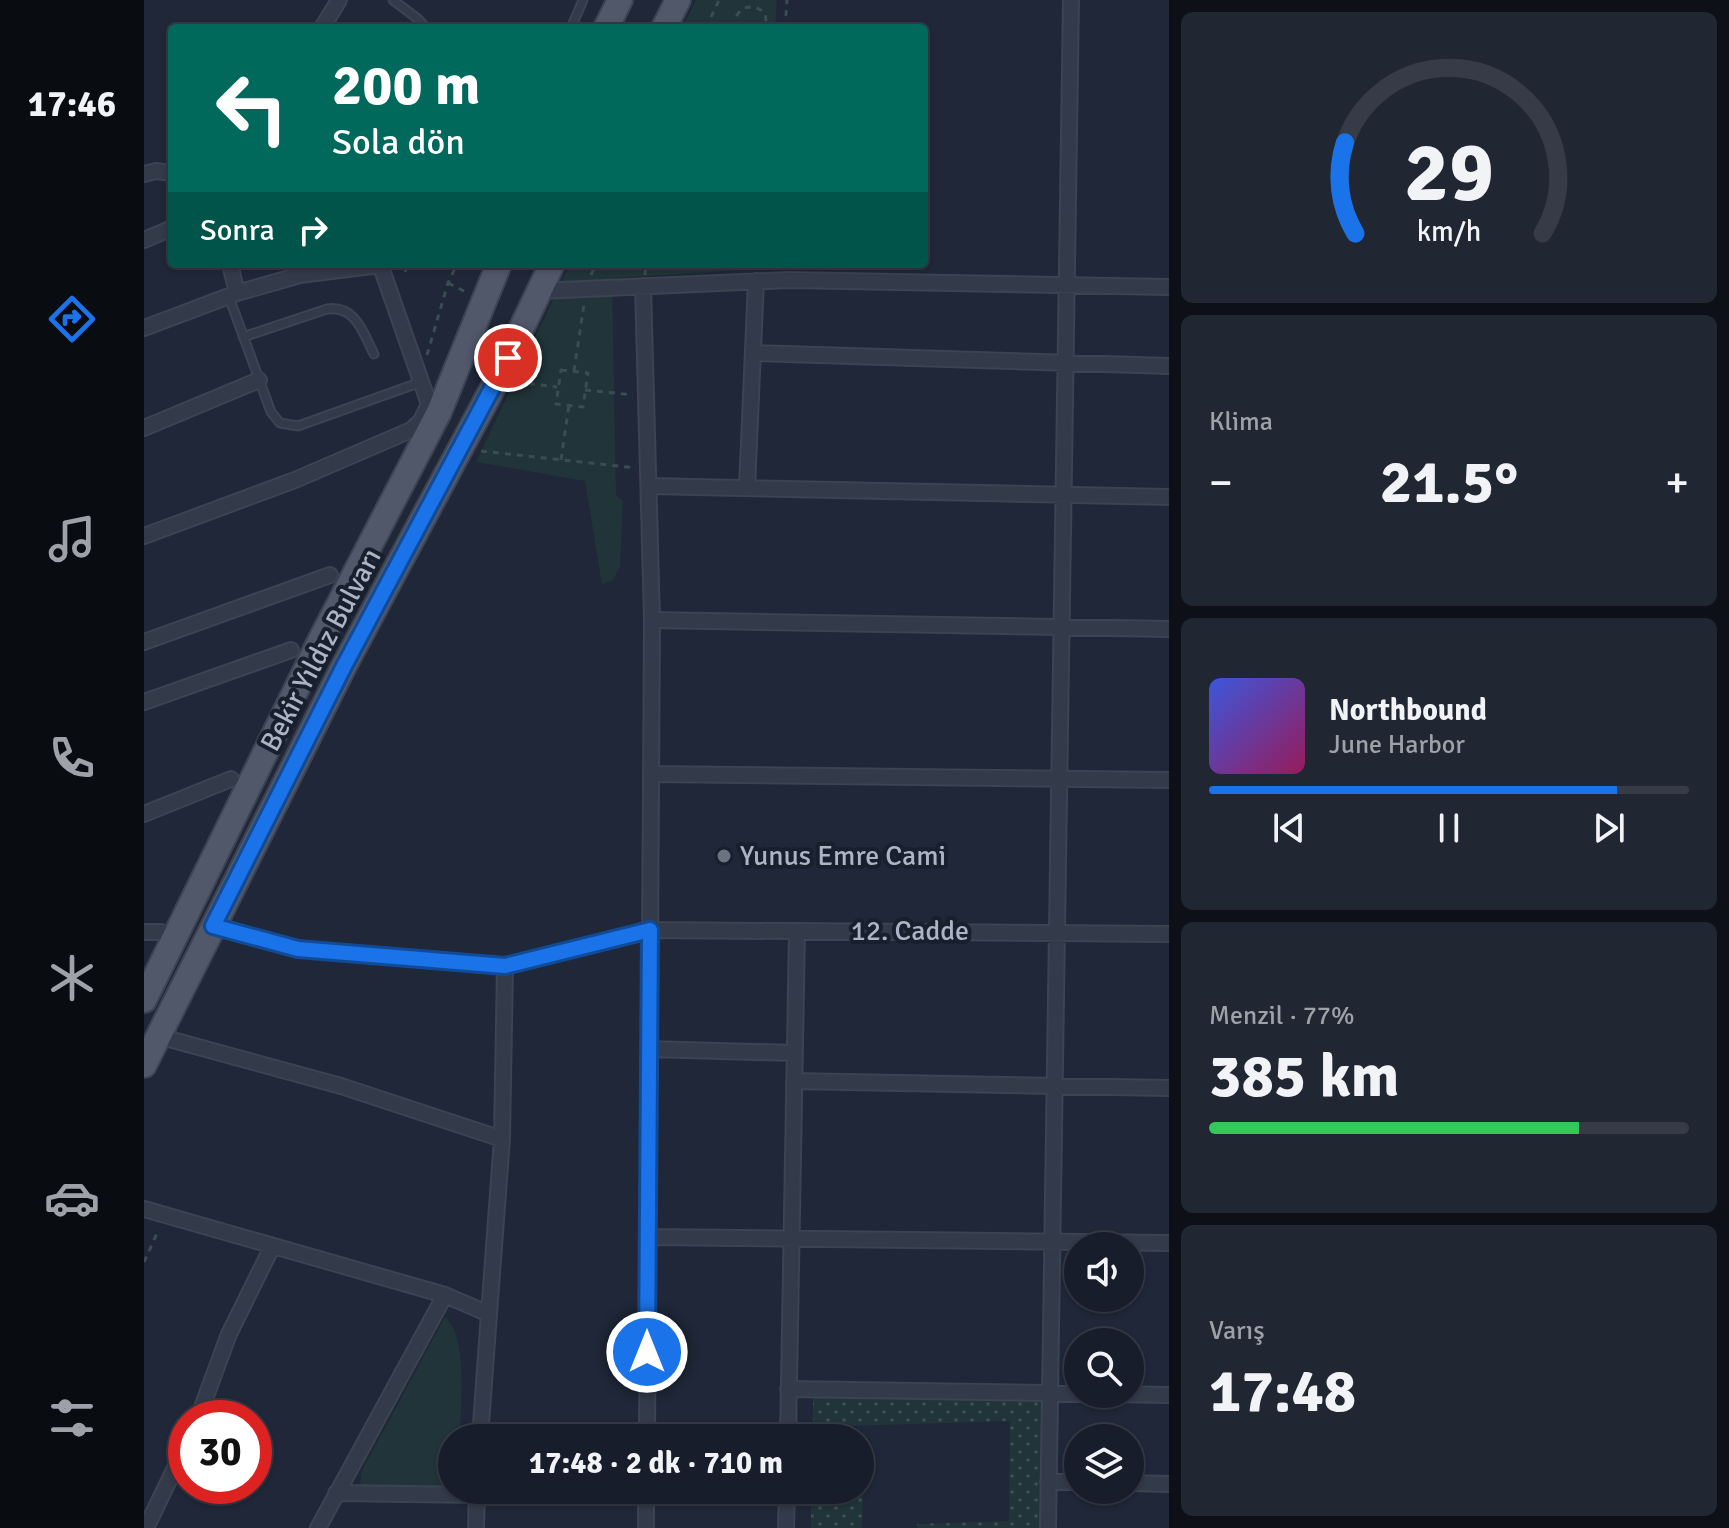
<!DOCTYPE html>
<html lang="tr">
<meta charset="utf-8">
<style>
:root{--surface:#171d2a;--page:#202632;--text:#f1f3f6;--muted:#9ea2a8;--line:#363b47;--accent:#1a73e8}
body{margin:0;font-family:Signika,sans-serif;background:var(--page);color:var(--text);height:100vh;display:flex;flex-direction:column;font-size:30px;white-space:nowrap}
*{box-sizing:border-box;margin:0}
p{font-size:26px;color:var(--muted)}
.icon{flex:none;width:44px;height:44px;fill:none;stroke:currentColor;stroke-width:2;stroke-linecap:round;stroke-linejoin:round}
.map{position:relative;flex:1;overflow:hidden}
.sheet{display:flex;flex-direction:column;gap:12px;padding:12px;background:#0d1017;width:560px}
.sheet>*{flex:none}
.guide{position:absolute;left:24px;top:24px;width:760px;height:244px;border-radius:8px;box-shadow:0 2px 6px #0004,0 0 0 2px var(--line);background:#00695c;color:#fff;overflow:hidden}
.buttons{position:absolute;left:920px;top:1232px;display:grid;gap:16px}
.buttons a{display:grid;place-items:center;width:80px;height:80px;border-radius:50%;background:var(--surface);box-shadow:0 2px 6px #0004,0 0 0 2px var(--line);font-size:40px}
.speed{position:absolute;left:24px;top:1400px;display:flex;gap:16px;font-size:40px;font-weight:700;text-align:center}
.speed>*{display:grid;place-content:center;width:104px;height:104px;border-radius:50%;background:var(--surface);box-shadow:0 2px 6px #0004,0 0 0 2px var(--line);line-height:1}
.speed .limit{border:12px solid #d22;background:#fff;color:#111}
.pin{position:absolute;display:grid;place-items:center;width:68px;height:68px;color:#fff;margin:-34px;border:4px solid #fff;border-radius:50%;box-shadow:0 2px 8px #0007}
.me{position:absolute;width:88px;margin:-44px;rotate:0deg;stroke-linejoin:round;filter:drop-shadow(0 0 6px #0008)}
.turn{display:flex;align-items:center;gap:28px;height:168px;padding:0 32px;font-size:36px}
.turn .icon{width:104px;height:104px;stroke-width:2.5}
.turn b{display:block;font-size:56px;line-height:68px}
.then{display:flex;align-items:center;height:76px;padding:0 32px;background:#0003;gap:16px;font-size:30px}
.big{font-size:60px;font-weight:700;line-height:1.1}
.sheet .tile{flex:1;display:flex;flex-direction:column;justify-content:center;gap:12px;min-width:0;padding:0 28px;border-radius:12px;background:var(--page)}
.sheet .dial{align-items:center;gap:0}
.dial svg{height:208px;overflow:visible;fill:none;stroke:var(--line);stroke-width:7;stroke-linecap:round;text-anchor:middle}
.dial text{fill:var(--text);stroke:none}
.song{display:flex;align-items:center;gap:24px}
.cover{width:96px;height:96px;border-radius:12px;background:linear-gradient(135deg,hsl(230 70% 55%),hsl(330 70% 35%))}
.played{height:8px;border-radius:4px;background:linear-gradient(90deg,var(--accent) 85%,var(--line) 85%)}
.keys{display:flex;justify-content:space-around;direction:ltr}
.heat{display:flex;justify-content:space-between;align-items:center;font-size:44px;direction:ltr}
.charge{height:12px;border-radius:6px;background:linear-gradient(90deg,#34c759 77%,var(--line) 0)}
.trip{position:absolute;left:294px;top:1424px;width:436px;height:80px;border-radius:40px;background:var(--surface);box-shadow:0 2px 6px #0004,0 0 0 2px var(--line);font-weight:700;line-height:80px;text-align:center}
main{display:flex;flex:1;min-height:0}
.dock{display:flex;flex-direction:column;width:144px;justify-content:space-around;align-items:center;background:#090c11;color:var(--muted)}
.dock .icon{width:56px;height:56px}
.dock .on{color:var(--accent)}
.dock b{font-size:36px;color:var(--text)}
.map>svg:first-child{display:block}
.grass{fill:url(#grass-dots)}
.park{fill:#213439}
.lines{fill:none;stroke-linecap:round;stroke-linejoin:round}
.lane-casing{stroke:#3c4352;stroke-width:11}
.street-casing{stroke:#3c4352;stroke-width:18}
.primary-casing{stroke:#3c4352;stroke-width:28}
.path{stroke:#3a4d52;stroke-width:3;stroke-dasharray:6 6;stroke-linecap:butt}
.lane{stroke:#333a49;stroke-width:7}
.street{stroke:#333a49;stroke-width:14}
.primary{stroke:#515869;stroke-width:24}
.route-casing{stroke:#114b97;stroke-width:20}
.route{stroke:#1a73e8;stroke-width:14}
.worship-dot{fill:#6b7280;stroke:#181f2d;stroke-width:3}
.labels{text-anchor:middle;dominant-baseline:central;stroke-width:8;stroke-linejoin:round;paint-order:stroke}
.street-label{font-size:28px;fill:#adb4c5;stroke:#181f2d}
.poi-label{font-size:28px;fill:#adb4c5;stroke:#181f2d;text-anchor:start}
</style>
<main>
<nav class="dock">
<b>17:46</b>
<svg class="icon on" aria-label="directions" viewBox="0 0 24 24"><path d="M12 3l9 9-9 9-9-9zM9 14v-3h6M13 9l2 2-2 2"/></svg>
<svg class="icon" aria-label="music" viewBox="0 0 24 24"><path d="M9 18V5l10-2v13"/><circle cx="6" cy="18" r="3"/><circle cx="16" cy="16" r="3"/></svg>
<svg class="icon" aria-label="phone" viewBox="0 0 24 24"><path d="M5 4h4l2 5-3 2q2 4 5 5l2-3 5 2v4C11 20 4 13 5 4z"/></svg>
<svg class="icon" aria-label="climate" viewBox="0 0 24 24"><path d="M12 3v18M4 7l16 10M4 17L20 7"/></svg>
<svg class="icon" aria-label="car" viewBox="0 0 24 24"><path d="M5 17H2v-5l4-1 3-4h7l3 4 3 1v5h-3M9 17h6M6 11h13"/><circle cx="7" cy="17" r="2"/><circle cx="17" cy="17" r="2"/></svg>
<svg class="icon" aria-label="filters" viewBox="0 0 24 24"><path d="M4 7h16M4 17h16"/><circle cx="9" cy="7" r="2"/><circle cx="15" cy="17" r="2"/></svg>
</nav>
<div class="map">
<svg width="1025" height="1528" viewBox="0 0 1025 1528">
<defs>
<pattern id="grass-dots" width="8" height="8" patternUnits="userSpaceOnUse" patternTransform="scale(2)"><rect width="8" height="8" fill="#213439"/><path d="M2 2h.1M6 6h.1" fill="none" stroke="#3f4f54" stroke-width="1.8" stroke-linecap="round"/></pattern>
</defs>
<rect width="100%" height="100%" fill="#1f2738"/>
<path class="grass" d="M669,1396L902,1397L901,1528H773V1524L865,1521L866,1421L673,1427L669,1420Z
M716,1475H719L718,1528H667V1490H716Z"/>
<path class="park" d="M552,0H633L631,28H538Z
M426,264H617V269L468,278L472,495L479,501L476,567L469,580L458,585L441,481L332,462Z
M301,1317C325,1337 316,1408 316,1438H308V1487L216,1488L217,1472Z"/>
<g class="lines">
<g class="lane-casing">
<path id="lane" d="M249,0L274,19L282,28
M427,28L439,0
M85,297L127,412L136,423L154,426L277,382
M99,337L183,309C212,305 219,333 230,354"/>
</g>
<g class="street-casing">
<path id="street" d="M178,28L195,0
M0,174L12,171L28,173
M0,240L28,228
M86,264L93,293
M236,264L285,404L292,410
M499,286L508,620L503,1438
M395,291L644,280L1025,287
M0,328L93,293L156,275L236,265
M609,353L1025,366
M0,428L115,380
M505,486L1025,497
M603,488L612,281
M0,536L151,480L267,430L277,421L285,404
M508,620L1025,629
M0,642L186,575
M0,702L147,650
M507,774L1025,780
M0,814L87,779
M69,926L154,949L361,966
M0,932H17L31,938
M14,1036L197,1086L358,1139L361,966L506,930L1025,934
M505,1049L650,1053
M650,1081L1025,1088
M0,1209L301,1295L345,1314L336,1438
M504,1237L1025,1243
M345,1314L358,1139
M644,1389L1025,1395
M54,1418L85,1334L128,1247
M644,1438L653,931
M716,1467H720
M904,1482H934
M986,1483L1025,1484
M192,1493L332,1495
M2,1528L42,1445
M174,1528L301,1295
M332,1528L333,1490
M502,1528V1490
M642,1528L643,1490
M904,1528L927,0"/>
</g>
<g class="primary-casing">
<path id="primary" d="M462,28L476,0
M520,28L534,0
M0,1000L177,639L295,412L355,264
M0,1065L199,668L353,380L408,264"/>
</g>
<path class="path" d="M623,25L642,26
M562,28L575,0
M591,28C589,9 606,0 621,13L623,28
M641,28L643,0
M261,272L264,264
M447,275L452,264
M501,275L502,264
M304,283L322,292
M283,355L304,283L313,264
M417,370L444,373L439,407L412,404Z
M430,371L440,304
M373,382L413,387
M441,390L489,395
M337,451L492,468
M417,460L425,405
M0,1262L15,1229"/>
<use href="#lane" class="lane"/>
<use href="#street" class="street"/>
<use href="#primary" class="primary"/>
</g>
<g class="lines">
<g class="route-casing">
<path id="route" d="M364,358L199,668L69,926L154,949L361,966L506,930L503,1352"/>
</g>
<use href="#route" class="route"/>
</g>
<circle class="worship-dot" cx="580" cy="856" r="8"/>
<g class="labels">
<g class="street-label">
<text transform="translate(177 650) rotate(-62)">Bekir Yıldız Bulvarı</text>
<text x="766" y="931">12. Cadde</text>
</g>
<g class="poi-label">
<text x="596" y="856">Yunus Emre Cami</text>
</g>
</g>
</svg>
<div class="buttons">
<a><svg class="icon" aria-label="sound" viewBox="0 0 24 24"><path d="M4 9h4l5-4v14l-5-4H4zM17 9q2 3 0 6"/></svg></a>
<a><svg class="icon" aria-label="search" viewBox="0 0 24 24"><circle cx="10" cy="10" r="6"/><path d="M15 15l6 6"/></svg></a>
<a><svg class="icon" aria-label="layers" viewBox="0 0 24 24"><path d="M12 4l9 5-9 5-9-5zM3 14l9 5 9-5"/></svg></a>
</div>
<div class="speed"><div class="limit">30</div></div>
<div class="pin" style="left:364px;top:358px;background:#d93025"><svg class="icon" aria-label="arrive" viewBox="0 0 24 24"><path d="M6 21V4h12l-3 4 3 4H6"/></svg></div>
<svg class="me" style="left:503px;top:1352px" viewBox="-20 -20 40 40"><circle r="17" fill="#1a73e8" stroke="#fff" stroke-width="3"/><path d="M0-11L8 9 0 5-8 9z" fill="#fff"/></svg>
<div class="trip">17:48 · 2 dk · 710 m</div>
<div class="guide">
<div class="turn"><svg class="icon" aria-label="left" viewBox="0 0 24 24"><path d="M17 20v-9H6M10 6l-5 5 5 5"/></svg><div><b>200 m</b>Sola dön</div></div>
<div class="then">Sonra<svg class="icon" aria-label="right" viewBox="0 0 24 24"><path d="M7 20v-9h11M14 6l5 5-5 5"/></svg></div>
</div>
</div>
<section class="sheet">
<div class="tile dial"><svg viewBox="0 0 100 80">
<path d="M14 69A42 42 0 1 1 86 69"/>
<path d="M14 69A42 42 0 0 1 10 34" stroke="#1a73e8"/>
<text x="50" y="56" font-size="32" font-weight="700">29</text>
<text x="50" y="72" font-size="11">km/h</text>
</svg></div>
<div class="tile"><p>Klima</p>
<div class="heat"><a>−</a><b class="big">21.5°</b><a>+</a></div>
</div>
<div class="tile">
<div class="song"><i class="cover"></i><div><b>Northbound</b><p>June Harbor</p></div></div>
<div class="played"></div>
<div class="keys"><svg class="icon" aria-label="previous" viewBox="0 0 24 24"><path d="M18 5L8 12l10 7zM5 5v14"/></svg><svg class="icon" aria-label="pause" viewBox="0 0 24 24"><path d="M8 5v14M16 5v14"/></svg><svg class="icon" aria-label="next" viewBox="0 0 24 24"><path d="M6 5l10 7-10 7zM19 5v14"/></svg></div>
</div>
<div class="tile"><p>Menzil · 77%</p><b class="big">385 km</b><div class="charge"></div></div>
<div class="tile"><p>Varış</p><b class="big">17:48</b></div>
</section>
</main>
